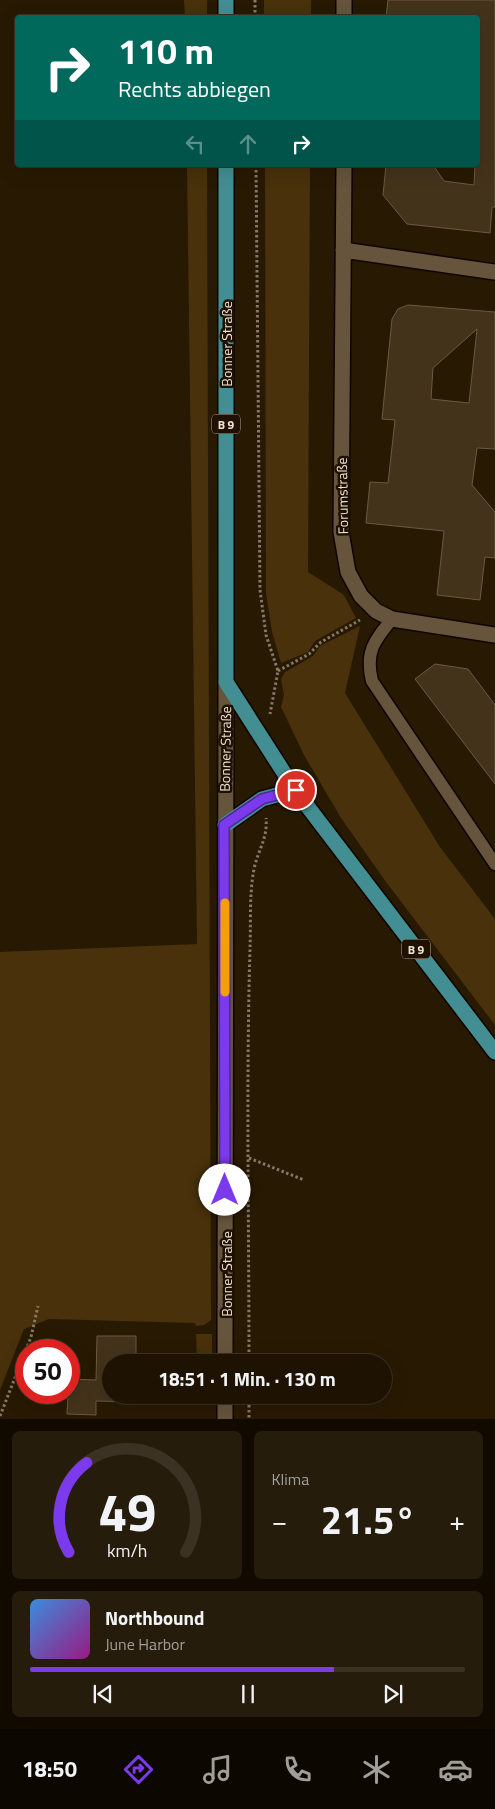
<!DOCTYPE html>
<html lang="de">
<meta charset="utf-8">
<style>
:root{--surface:#1e1302;--page:#261c0c;--text:#f1f3f6;--muted:#a19e99;--line:#3c3224;--accent:#7c3aed}
body{margin:0;font-family:"Titillium Web",sans-serif;background:var(--page);color:var(--text);height:100vh;display:flex;flex-direction:column;font-size:19px;white-space:nowrap}
*{box-sizing:border-box;margin:0}
p{font-size:16px;color:var(--muted)}
.icon{flex:none;width:28px;height:28px;fill:none;stroke:currentColor;stroke-width:2;stroke-linecap:round;stroke-linejoin:round}
.map{position:relative;height:1419px;overflow:hidden}
.side{display:flex;flex-direction:column;gap:12px;padding:12px;background:#100a01;flex:1}
.side>*{flex:none}
.guide{position:absolute;left:15px;top:15px;width:465px;height:152px;border-radius:5px;box-shadow:0 5px 20px #0002,0 0 0 1px var(--line);background:#00695c;color:#fff;overflow:hidden}
.speed{position:absolute;left:15px;top:1339px;display:flex;gap:10px;font-size:25px;font-weight:700;text-align:center}
.speed>*{display:grid;place-content:center;width:65px;height:65px;border-radius:50%;background:var(--surface);box-shadow:0 5px 20px #0002,0 0 0 1px var(--line);line-height:1}
.speed .limit{border:8px solid #d22;background:#fff;color:#111}
.pin{position:absolute;display:grid;place-items:center;width:42px;height:42px;color:#fff;margin:-21px;border:2px solid #fff;border-radius:50%;box-shadow:0 1px 5px #0007}
.me{position:absolute;width:55px;margin:-28px;rotate:0deg;stroke-linejoin:round;filter:drop-shadow(0 0 4px #0008)}
.turn{display:flex;align-items:center;gap:18px;height:105px;padding:0 20px;font-size:22px}
.turn .icon{width:65px;height:65px;stroke-width:2.5}
.turn b{display:block;font-size:35px;line-height:42px}
.lanes{display:flex;align-items:center;height:48px;padding:0 20px;background:#0003;justify-content:center;gap:25px;direction:ltr}
.lanes .off{opacity:.35}
.big{font-size:38px;font-weight:700;line-height:1.1}
.side .card{flex:1;display:flex;flex-direction:column;justify-content:center;gap:8px;min-width:0;padding:0 18px;border-radius:8px;background:var(--page)}
.side .dial{align-items:center;gap:0}
.dial svg{height:130px;overflow:visible;fill:none;stroke:var(--line);stroke-width:7;stroke-linecap:round;text-anchor:middle}
.dial text{fill:var(--text);stroke:none}
.song{display:flex;align-items:center;gap:15px}
.cover{width:60px;height:60px;border-radius:8px;background:linear-gradient(135deg,hsl(210 70% 55%),hsl(310 70% 35%))}
.played{height:5px;border-radius:2px;background:linear-gradient(90deg,var(--accent) 70%,var(--line) 70%)}
.keys{display:flex;justify-content:space-around;direction:ltr}
.heat{display:flex;justify-content:space-between;align-items:center;font-size:28px;direction:ltr}
.side .tiles{flex:1;display:grid;gap:12px;grid-template-columns:1fr 1fr}
.card:last-child{grid-column:span 2}
.trip{position:absolute;left:102px;top:1354px;width:290px;height:50px;border-radius:25px;background:var(--surface);box-shadow:0 5px 20px #0002,0 0 0 1px var(--line);font-weight:700;line-height:50px;text-align:center}
.menu{display:flex;height:80px;justify-content:space-around;align-items:center;background:#0c0801;color:var(--muted)}
.menu .icon{width:35px;height:35px}
.menu .current{color:var(--accent)}
.menu b{font-size:22px;color:var(--text)}
.map>svg:first-child{display:block}
.green{fill:#48310b}
.building{fill:#44331b;stroke:#6c5941;fill-rule:evenodd}
.lines{fill:none;stroke-linecap:round;stroke-linejoin:round}
.lane-casing{stroke:#100400;stroke-width:15}
.street-casing{stroke:#100400;stroke-width:18}
.secondary-casing{stroke:#100400;stroke-width:18}
.primary-casing{stroke:#100400;stroke-width:18}
.path{stroke:#857866;stroke-width:3;stroke-dasharray:2.5 2.5;stroke-linecap:butt}
.lane{stroke:#66543c;stroke-width:12}
.street{stroke:#66543c;stroke-width:15}
.secondary{stroke:#66543c;stroke-width:15}
.primary{stroke:#438e92;stroke-width:15}
.route-casing{stroke:#51269a;stroke-width:12}
.route{stroke:#7c3aed;stroke-width:9}
.slow{stroke:#f59e0b;stroke-width:9}
.labels{text-anchor:middle;dominant-baseline:central;stroke-width:5;stroke-linejoin:round;paint-order:stroke}
.shield{fill:#1f1000;stroke:#aea293;stroke-width:1}
.shield-label{font-size:12px;font-weight:bold;fill:#ebe0d2}
.street-label{font-size:14px;fill:#ebe0d2;stroke:#1f1000}
</style>
<div class="map">
<svg width="495" height="1419" viewBox="0 0 495 1419">
<rect width="100%" height="100%" fill="#281902"/>
<path class="green" d="M184,0H207V17H185Z
M264,0H311V17H264Z
M187,165H207L211,1320L204,1325L196,1326L195,1323L49,1319L24,1329L0,1390V952L197,944Z
M265,165H310L308,572L344,595L356,618L315,641L308,652L281,663L272,632L266,593Z
M360,626L345,693L440,847L495,919V1025L386,882L341,818L304,755L281,707L284,695L281,679L285,672L313,656L320,646Z
M196,1334H212V1362H197Z"/>
<path class="building" d="M388,0H495V207H492L490,233L407,224L383,195L386,165H433L444,181L474,185L475,165H478V18H386Z
M408,305L495,312V449L477,448L472,485L495,512V558L485,557L480,600L437,595L444,531L366,523L370,482L388,483L395,420L382,419L392,319L398,309ZM477,329L469,403L431,399L433,368Z
M435,664L468,669L495,705V784L415,679Z
M97,1336H136V1362H111V1395H136V1402L96,1401V1415L67,1414L69,1379L96,1380Z"/>
<g class="lines">
<g class="lane-casing">
<path id="lane" d="M392,619C374,641 365,652 372,681L495,864"/>
</g>
<g class="street-casing">
<path id="street" d="M344,18V0
M344,165L341,532L348,572L361,596L376,611L392,619L495,635
M343,250L495,272"/>
</g>
<g class="secondary-casing">
<path id="secondary" d="M225,1362L226,682
M225,1419V1395"/>
</g>
<g class="primary-casing">
<path id="primary" d="M226,0V18
M226,165V682L295,790L495,1052
M225,825L262,799L295,790"/>
</g>
<path class="path" d="M255,0V18
M256,165L260,590L266,635L278,671L270,714
M278,671L309,654L321,642L360,620
M249,1158L304,1180
M249,1362C249,1225 246,1086 250,949C251,923 249,895 254,869C258,850 268,838 266,818
M249,1395V1419
M0,1416L31,1337L38,1306"/>
<use href="#lane" class="lane"/>
<use href="#street" class="street"/>
<use href="#secondary" class="secondary"/>
<use href="#primary" class="primary"/>
</g>
<g class="lines">
<g class="route-casing">
<path id="route" d="M225,1190L224,825L262,799L296,790"/>
</g>
<use href="#route" class="route"/>
<path class="slow" d="M225,903V992"/>
</g>
<g class="labels">
<g class="shield">
<rect x="212" y="414.5" width="28" height="19" rx="4"/>
<rect x="402" y="939.5" width="28" height="19" rx="4"/>
</g>
<g class="shield-label">
<text x="226" y="424">B 9</text>
<text x="416" y="949">B 9</text>
</g>
<g class="street-label">
<text transform="translate(226 344) rotate(-90)">Bonner Straße</text>
<text transform="translate(342 496) rotate(-91)">Forumstraße</text>
<text transform="translate(225 749) rotate(-89)">Bonner Straße</text>
<text transform="translate(226 1274) rotate(-90)">Bonner Straße</text>
</g>
</g>
</svg>
<div class="speed"><div class="limit">50</div></div>
<div class="pin" style="left:296px;top:790px;background:#d93025"><svg class="icon" aria-label="arrive" viewBox="0 0 24 24"><path d="M6 21V4h12l-3 4 3 4H6"/></svg></div>
<svg class="me" style="left:225px;top:1190px" viewBox="-20 -20 40 40"><circle r="19" fill="#fff"/><path d="M0-13L10 11 0 6-10 11z" fill="#7c3aed"/></svg>
<div class="trip">18:51 · 1 Min. · 130 m</div>
<div class="guide">
<div class="turn"><svg class="icon" aria-label="right" viewBox="0 0 24 24"><path d="M7 20v-9h11M14 6l5 5-5 5"/></svg><div><b>110 m</b>Rechts abbiegen</div></div>
<div class="lanes"><svg class="icon off" aria-label="left" viewBox="0 0 24 24"><path d="M17 20v-9H6M10 6l-5 5 5 5"/></svg><svg class="icon off" aria-label="ahead" viewBox="0 0 24 24"><path d="M12 20V5M6 11l6-6 6 6"/></svg><svg class="icon" aria-label="right" viewBox="0 0 24 24"><path d="M7 20v-9h11M14 6l5 5-5 5"/></svg></div>
</div>
</div>
<section class="side">
<div class="tiles">
<div class="card dial"><svg viewBox="0 0 100 80">
<path d="M14 69A42 42 0 1 1 86 69"/>
<path d="M14 69A42 42 0 0 1 25 14" stroke="#7c3aed"/>
<text x="50" y="56" font-size="32" font-weight="700">49</text>
<text x="50" y="72" font-size="11">km/h</text>
</svg></div>
<div class="card"><p>Klima</p>
<div class="heat"><a>−</a><b class="big">21.5°</b><a>+</a></div>
</div>
<div class="card">
<div class="song"><i class="cover"></i><div><b>Northbound</b><p>June Harbor</p></div></div>
<div class="played"></div>
<div class="keys"><svg class="icon" aria-label="previous" viewBox="0 0 24 24"><path d="M18 5L8 12l10 7zM5 5v14"/></svg><svg class="icon" aria-label="pause" viewBox="0 0 24 24"><path d="M8 5v14M16 5v14"/></svg><svg class="icon" aria-label="next" viewBox="0 0 24 24"><path d="M6 5l10 7-10 7zM19 5v14"/></svg></div>
</div>
</div>
</section>
<nav class="menu">
<b>18:50</b>
<svg class="icon current" aria-label="directions" viewBox="0 0 24 24"><path d="M12 3l9 9-9 9-9-9zM9 14v-3h6M13 9l2 2-2 2"/></svg>
<svg class="icon" aria-label="music" viewBox="0 0 24 24"><path d="M9 18V5l10-2v13"/><circle cx="6" cy="18" r="3"/><circle cx="16" cy="16" r="3"/></svg>
<svg class="icon" aria-label="phone" viewBox="0 0 24 24"><path d="M5 4h4l2 5-3 2q2 4 5 5l2-3 5 2v4C11 20 4 13 5 4z"/></svg>
<svg class="icon" aria-label="climate" viewBox="0 0 24 24"><path d="M12 3v18M4 7l16 10M4 17L20 7"/></svg>
<svg class="icon" aria-label="car" viewBox="0 0 24 24"><path d="M5 17H2v-5l4-1 3-4h7l3 4 3 1v5h-3M9 17h6M6 11h13"/><circle cx="7" cy="17" r="2"/><circle cx="17" cy="17" r="2"/></svg>
</nav>
